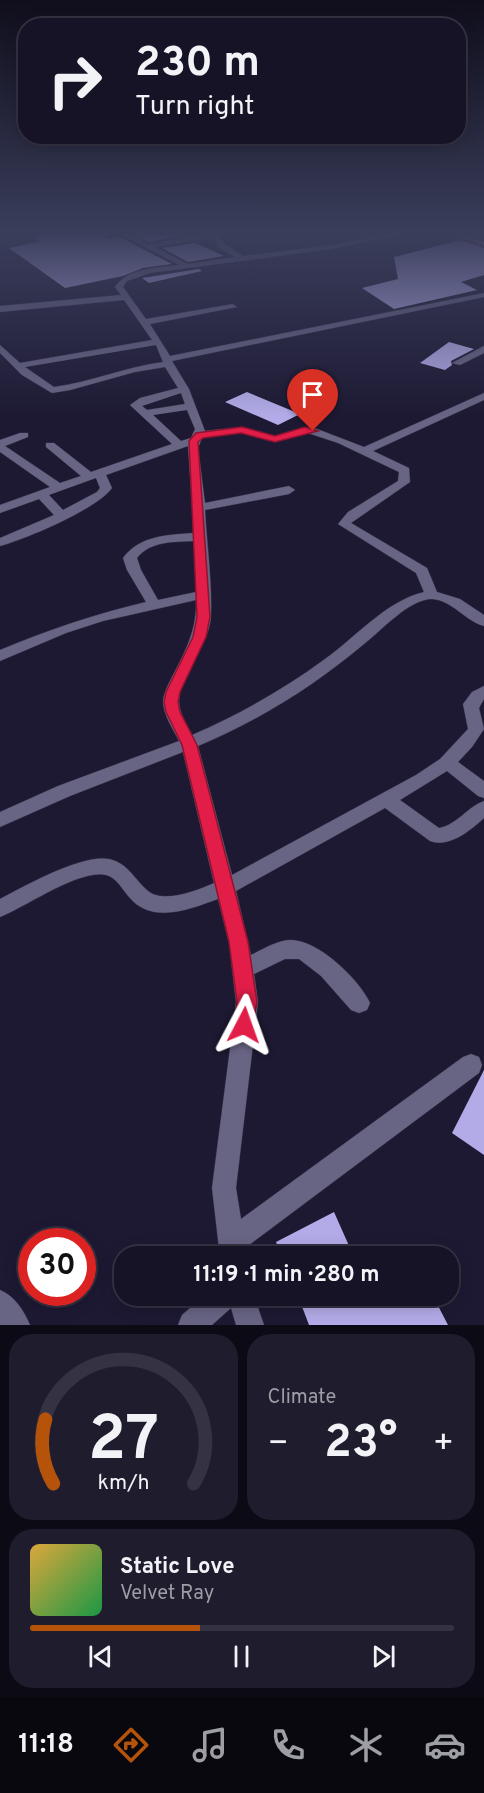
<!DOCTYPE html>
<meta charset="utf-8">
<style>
:root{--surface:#161326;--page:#1f1c2e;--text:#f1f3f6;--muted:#9e9ea7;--line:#353243;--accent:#b45309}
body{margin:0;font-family:Overpass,sans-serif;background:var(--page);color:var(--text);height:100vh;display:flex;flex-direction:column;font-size:22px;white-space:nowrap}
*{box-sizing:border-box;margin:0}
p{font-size:20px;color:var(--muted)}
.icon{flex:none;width:33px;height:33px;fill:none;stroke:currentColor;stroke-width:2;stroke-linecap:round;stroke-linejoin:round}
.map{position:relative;height:1325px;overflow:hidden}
.panel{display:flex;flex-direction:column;gap:9px;padding:9px;background:#0c0a15;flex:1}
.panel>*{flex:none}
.hud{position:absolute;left:18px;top:18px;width:448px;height:126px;border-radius:24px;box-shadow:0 3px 15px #0003,0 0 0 2px var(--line);background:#161326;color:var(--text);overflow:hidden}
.speed{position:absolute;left:18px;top:1228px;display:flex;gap:12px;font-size:30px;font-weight:700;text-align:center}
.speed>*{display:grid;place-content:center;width:78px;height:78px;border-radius:50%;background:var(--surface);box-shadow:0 3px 15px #0003,0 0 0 2px var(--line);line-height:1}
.speed .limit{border:9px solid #d22;background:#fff;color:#111}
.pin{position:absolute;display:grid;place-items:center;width:51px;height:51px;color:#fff;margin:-62px -26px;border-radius:50% 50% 50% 0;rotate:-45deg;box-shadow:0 0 6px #0007}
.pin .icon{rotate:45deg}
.me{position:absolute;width:66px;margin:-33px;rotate:4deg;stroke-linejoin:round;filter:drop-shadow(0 0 4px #0008)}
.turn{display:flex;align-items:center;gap:21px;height:126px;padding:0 18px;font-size:27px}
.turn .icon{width:78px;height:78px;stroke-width:2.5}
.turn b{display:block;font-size:42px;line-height:51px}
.big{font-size:45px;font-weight:700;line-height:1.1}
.panel .widget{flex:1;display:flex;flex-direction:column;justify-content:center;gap:9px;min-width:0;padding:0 21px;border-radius:24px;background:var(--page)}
.panel .dial{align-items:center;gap:0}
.dial svg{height:156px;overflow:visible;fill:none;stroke:var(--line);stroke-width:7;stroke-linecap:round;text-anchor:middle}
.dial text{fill:var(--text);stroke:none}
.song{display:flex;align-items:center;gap:18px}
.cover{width:72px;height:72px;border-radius:9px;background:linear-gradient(135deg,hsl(40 70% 55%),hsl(140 70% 35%))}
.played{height:6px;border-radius:3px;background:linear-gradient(90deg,var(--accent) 40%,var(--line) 40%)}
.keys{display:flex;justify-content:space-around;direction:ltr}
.heat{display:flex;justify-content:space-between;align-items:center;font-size:33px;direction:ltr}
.panel .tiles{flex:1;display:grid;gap:9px;grid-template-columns:1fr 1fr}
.widget:last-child{grid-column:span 2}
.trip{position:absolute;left:114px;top:1246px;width:345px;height:60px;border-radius:24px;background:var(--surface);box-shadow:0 3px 15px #0003,0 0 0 2px var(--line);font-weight:700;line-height:60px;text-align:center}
.menu{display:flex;height:96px;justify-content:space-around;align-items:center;background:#09080f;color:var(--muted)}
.menu .icon{width:42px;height:42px}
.menu .active{color:var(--accent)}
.menu b{font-size:27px;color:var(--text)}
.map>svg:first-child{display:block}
.building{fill:#b2abe7}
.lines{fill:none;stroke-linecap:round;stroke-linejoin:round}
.minor-casing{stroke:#383449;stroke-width:1}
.secondary-casing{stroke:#383449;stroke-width:1}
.minor{fill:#686484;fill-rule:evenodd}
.secondary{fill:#917783;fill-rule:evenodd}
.route{fill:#e11d48;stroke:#92132f;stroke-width:1.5}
</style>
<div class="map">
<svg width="484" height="1325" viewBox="0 0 484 1325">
<rect width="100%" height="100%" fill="#1d1933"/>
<path class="building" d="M60,232H106L107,239L120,237L172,264L143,268L123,276L65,288L9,248L41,241L34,237Z
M141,232H170L180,236L149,242L133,234Z
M461,240L484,248V275L461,282L477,290L394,309L362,288L398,279L394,257Z
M195,243L224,256L188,262L162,248Z
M199,269L202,271L149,283L142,278Z
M449,342L474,349L451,361L452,365L445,370L420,363Z
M247,392L300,414L278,425L225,402Z
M484,1070V1155L452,1133Z
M334,1212L354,1257H282L276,1242Z
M298,1296H433L448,1325H309Z"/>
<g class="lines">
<g class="minor-casing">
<path id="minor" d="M116,232H124L149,244L215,232L225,244L243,256L331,245L399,232H412L331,249L150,273L127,281L123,287L146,319L233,304L237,307L150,324L170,356L484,293V297L172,361L189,389L205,431L242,427L275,436L305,427L317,429L364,447L484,393V400L373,451L409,468L410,482L351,523L427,568L437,592L460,599L484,615V626C465,621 452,600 432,599C409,599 381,631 364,644C314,686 258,721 198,746L232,875L416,775L440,759L468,729L463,704L472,692L484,686V699L479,708L484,729L472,747L458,762L484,781V798L478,796L447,771L400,800L439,828C457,825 467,807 484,801V818C470,831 449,848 430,841L385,808L236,891L251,955C263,949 278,940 291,940C318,940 359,979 370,1003L367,1010L359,1013L351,1010L321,976L299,959H285L254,974L258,1002L236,1188L241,1219L463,1057L471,1054L479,1057L482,1065L479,1073L245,1248L246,1257H220L212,1188L236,1002L229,942L218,899C190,909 152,925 129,897C122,889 116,877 106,875C79,869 26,907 0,917V899C25,886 81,854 109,859C128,863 134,879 148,891C164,904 198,890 214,883L183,752L70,796L0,827V812L58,786L179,741C173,729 163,714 163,701C164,692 169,683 173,675C186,650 197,629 196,600L103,621L66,633L0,661V650C48,630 95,614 146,602L127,570L123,558C140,535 168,535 194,533L188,446L106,475L112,488C97,509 26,539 0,546V538L54,515L39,499L0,513V505L50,487L0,452V440L20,433H28V437L5,446L60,483L81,476L46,447V443H54L91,472L172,444L130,405L140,398L178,388L165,367L135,372L70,390L52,393L22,375L0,353V345L20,363L152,340L124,300L0,312V306L121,295L115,287C127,268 157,268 179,265ZM213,238L219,248L235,257L188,264L155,247ZM156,345L163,362C126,367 91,382 54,387L25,367ZM181,393L185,404L147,410L142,406ZM187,410L195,429L191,438L181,441L153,415ZM242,433L275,442L305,433L311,434L338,443L399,472L398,481L348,512L338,524L416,573L424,592C386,601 356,637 325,659C283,690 240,714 192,735C187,725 179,713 179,701C180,674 210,645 211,615C212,581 207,545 205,510L289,494L295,490L289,486L205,503L198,448L202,438ZM96,478L100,488L97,492L63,510L49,495ZM194,541L196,592L158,600L141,570L137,558C150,541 174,542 194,541Z
M484,346V353L460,365L452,363Z
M0,1290C15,1296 24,1311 30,1325H0Z
M204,1296H254L264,1325H236L231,1308L212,1325H178L182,1315Z"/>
</g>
<g class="secondary-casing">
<path id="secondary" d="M447,232H456L484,242V246Z"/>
</g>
<use href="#minor" class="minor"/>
<use href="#secondary" class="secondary"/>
</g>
<linearGradient id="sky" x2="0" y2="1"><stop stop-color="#100e1c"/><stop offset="0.56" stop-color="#3a3e5b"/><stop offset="1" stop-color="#3a3e5b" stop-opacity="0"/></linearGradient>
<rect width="484" height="417" fill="url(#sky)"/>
<path class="route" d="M242,427L275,436L305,427L318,431L275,442L241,433L203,438L198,442L210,617L206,637L180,692L178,702L180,712L197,745L248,942L257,1002L251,1032L244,1035L237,1032L234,1025L237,1002L229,942L182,745L166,712L164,702L166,692L193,637L197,617L189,441L196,433Z"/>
</svg>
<div class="speed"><div class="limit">30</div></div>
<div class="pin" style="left:313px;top:431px;background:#d93025"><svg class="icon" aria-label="arrive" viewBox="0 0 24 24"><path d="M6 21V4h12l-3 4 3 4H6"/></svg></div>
<svg class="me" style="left:244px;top:1025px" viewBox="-20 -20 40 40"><path d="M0-17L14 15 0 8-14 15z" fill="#e11d48" stroke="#fff" stroke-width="4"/></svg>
<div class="trip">11:19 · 1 min · 280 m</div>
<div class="hud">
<div class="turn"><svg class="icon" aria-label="right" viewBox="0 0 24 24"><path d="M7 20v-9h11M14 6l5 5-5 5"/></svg><div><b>230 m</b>Turn right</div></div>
</div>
</div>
<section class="panel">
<div class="tiles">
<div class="widget dial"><svg viewBox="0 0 100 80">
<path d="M14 69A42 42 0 1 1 86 69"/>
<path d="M14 69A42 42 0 0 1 10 36" stroke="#b45309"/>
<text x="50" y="56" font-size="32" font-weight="700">27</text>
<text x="50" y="72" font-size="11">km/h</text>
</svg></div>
<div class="widget"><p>Climate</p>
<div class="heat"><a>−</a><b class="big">23°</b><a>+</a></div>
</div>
<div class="widget">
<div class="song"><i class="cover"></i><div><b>Static Love</b><p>Velvet Ray</p></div></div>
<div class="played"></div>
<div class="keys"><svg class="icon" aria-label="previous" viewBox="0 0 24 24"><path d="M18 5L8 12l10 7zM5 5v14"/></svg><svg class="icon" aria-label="pause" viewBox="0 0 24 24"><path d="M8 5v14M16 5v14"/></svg><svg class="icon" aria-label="next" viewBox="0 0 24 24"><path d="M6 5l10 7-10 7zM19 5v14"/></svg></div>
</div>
</div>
</section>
<nav class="menu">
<b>11:18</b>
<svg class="icon active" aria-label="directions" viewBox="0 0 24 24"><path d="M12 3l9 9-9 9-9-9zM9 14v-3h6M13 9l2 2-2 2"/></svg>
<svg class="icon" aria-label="music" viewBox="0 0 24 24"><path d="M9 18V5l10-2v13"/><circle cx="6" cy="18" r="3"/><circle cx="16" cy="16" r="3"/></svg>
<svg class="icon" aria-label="phone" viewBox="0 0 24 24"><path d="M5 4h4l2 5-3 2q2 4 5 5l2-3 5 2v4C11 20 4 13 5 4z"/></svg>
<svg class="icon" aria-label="climate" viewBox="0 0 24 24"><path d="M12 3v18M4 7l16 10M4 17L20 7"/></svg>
<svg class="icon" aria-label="car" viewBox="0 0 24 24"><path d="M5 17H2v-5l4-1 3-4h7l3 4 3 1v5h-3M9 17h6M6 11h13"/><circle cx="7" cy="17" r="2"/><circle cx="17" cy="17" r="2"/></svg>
</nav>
